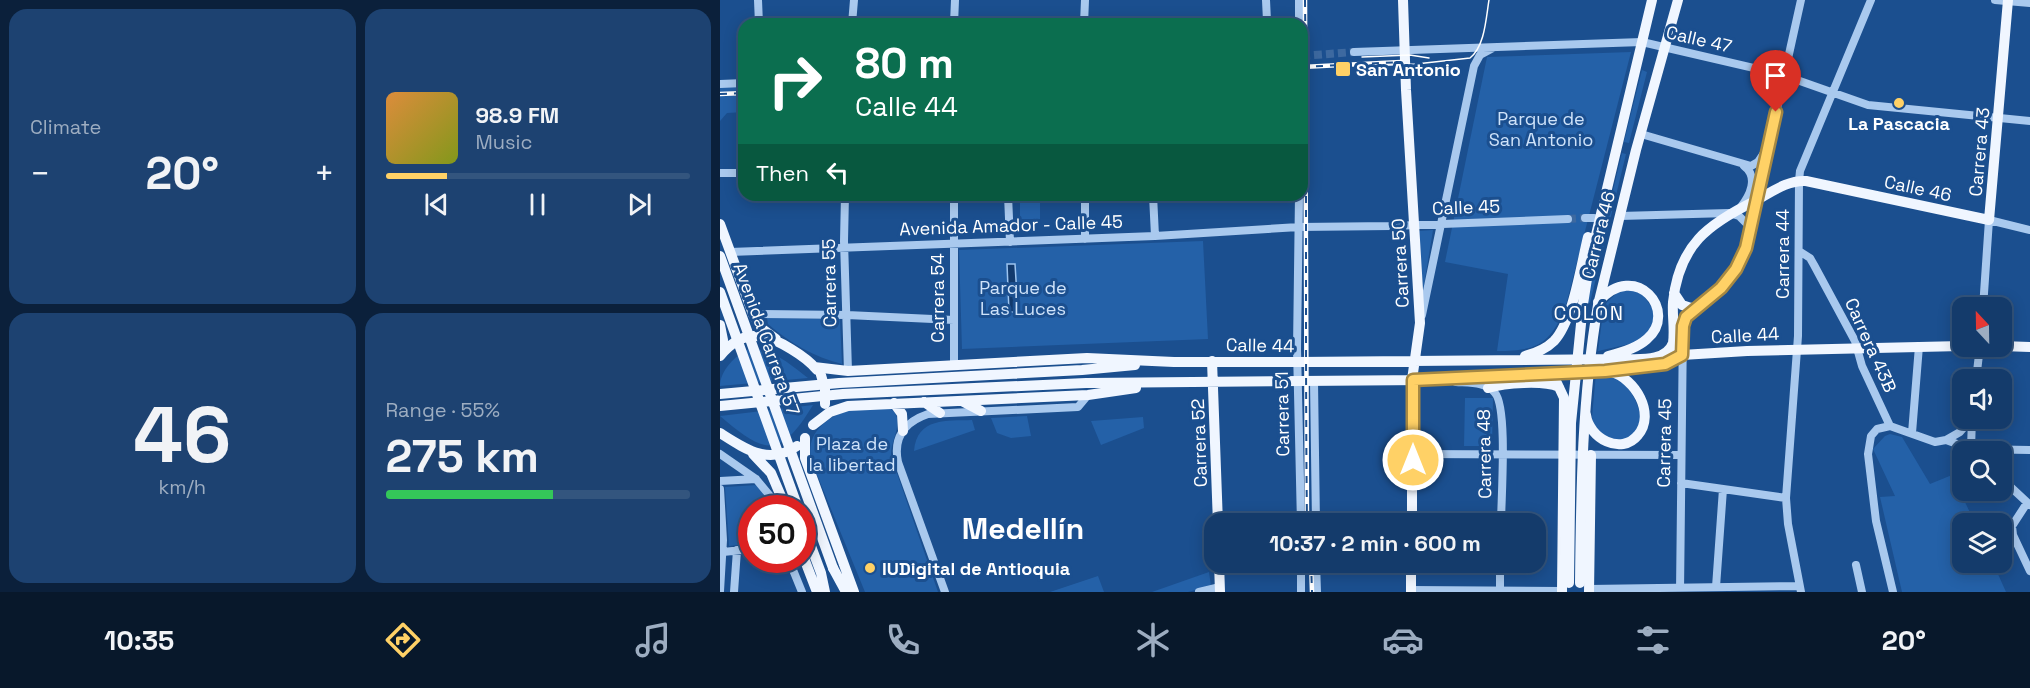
<!DOCTYPE html>
<meta charset="utf-8">
<style>
:root{--surface:#143b6b;--page:#1d4271;--text:#f1f3f6;--muted:#9dadc1;--line:#33557e;--accent:#ffd166}
body{margin:0;font-family:"Space Grotesk",sans-serif;background:var(--page);color:var(--text);height:100vh;display:flex;flex-direction:column;font-size:22px;white-space:nowrap}
*{box-sizing:border-box;margin:0}
p{font-size:20px;color:var(--muted)}
.icon{flex:none;width:33px;height:33px;fill:none;stroke:currentColor;stroke-width:2;stroke-linecap:round;stroke-linejoin:round}
.map{position:relative;flex:1;overflow:hidden}
.sheet{display:flex;flex-direction:column;gap:9px;padding:9px;background:#0b203b;width:720px}
.sheet>*{flex:none}
.top-card{position:absolute;left:18px;top:18px;width:570px;height:183px;border-radius:18px;box-shadow:0 3px 15px #0003,0 0 0 2px var(--line);background:#0b6e4f;color:#fff;overflow:hidden}
.needle{width:39px;rotate:338deg}
.fabs{position:absolute;left:1232px;top:297px;display:grid;gap:12px}
.fabs a{display:grid;place-items:center;width:60px;height:60px;border-radius:12px;background:var(--surface);box-shadow:0 3px 15px #0003,0 0 0 2px var(--line);font-size:30px}
.speed{position:absolute;left:18px;top:495px;display:flex;gap:12px;font-size:30px;font-weight:700;text-align:center}
.speed>*{display:grid;place-content:center;width:78px;height:78px;border-radius:50%;background:var(--surface);box-shadow:0 3px 15px #0003,0 0 0 2px var(--line);line-height:1}
.speed .limit{border:9px solid #d22;background:#fff;color:#111}
.pin{position:absolute;display:grid;place-items:center;width:51px;height:51px;color:#fff;margin:-62px -26px;border-radius:50% 50% 50% 0;rotate:-45deg;box-shadow:0 0 6px #0007}
.pin .icon{rotate:45deg}
.me{position:absolute;width:66px;margin:-33px;rotate:0deg;stroke-linejoin:round;filter:drop-shadow(0 0 4px #0008)}
.turn{display:flex;align-items:center;gap:21px;height:126px;padding:0 18px;font-size:27px}
.turn .icon{width:78px;height:78px;stroke-width:2.5}
.turn b{display:block;font-size:42px;line-height:51px}
.then{display:flex;align-items:center;height:57px;padding:0 18px;background:#0003;gap:12px;font-size:22px}
.big{font-size:45px;font-weight:700;line-height:1.1}
.sheet .card{flex:1;display:flex;flex-direction:column;justify-content:center;gap:9px;min-width:0;padding:0 21px;border-radius:18px;background:var(--page)}
.sheet .dial{align-items:center;gap:0}
.dial b{font-size:78px;line-height:1}
.song{display:flex;align-items:center;gap:18px}
.cover{width:72px;height:72px;border-radius:9px;background:linear-gradient(135deg,hsl(30 70% 55%),hsl(70 70% 35%))}
.played{height:6px;border-radius:3px;background:linear-gradient(90deg,var(--accent) 20%,var(--line) 20%)}
.keys{display:flex;justify-content:space-around;direction:ltr}
.heat{display:flex;justify-content:space-between;align-items:center;font-size:33px;direction:ltr}
.charge{height:9px;border-radius:4px;background:linear-gradient(90deg,#34c759 55%,var(--line) 0)}
.sheet .tiles{flex:1;display:grid;gap:9px;grid-template-columns:repeat(2,1fr)}
.trip{position:absolute;left:484px;top:513px;width:342px;height:60px;border-radius:18px;background:var(--surface);box-shadow:0 3px 15px #0003,0 0 0 2px var(--line);font-weight:700;line-height:60px;text-align:center}
.dock{display:flex;height:96px;justify-content:space-around;align-items:center;background:#08182b;color:var(--muted)}
.dock .icon{width:42px;height:42px}
.dock .current{color:var(--accent)}
.dock b{font-size:27px;color:var(--text)}
main{display:flex;flex:1;min-height:0}
.map>svg:first-child{display:block}
.green{fill:#2461a8}
.water{fill:#123a6d;stroke:#9cc4f0;stroke-width:1.5}
.lines{fill:none;stroke-linecap:round;stroke-linejoin:round}
.minor-tunnel{stroke:#3d69a0;stroke-width:8;stroke-dasharray:8 4;stroke-linecap:butt}
.minor{stroke:#a9c9ee;stroke-width:8}
.major{stroke:#f0f6ff;stroke-width:10}
.tram{stroke:#fff;stroke-width:1.5}
.rail-casing{stroke:#fff;stroke-width:4.5}
.rail{stroke:#1b4f8f;stroke-width:2;stroke-dasharray:7;stroke-linecap:butt}
.major-bridge{stroke:#f0f6ff;stroke-width:10}
.route-casing{stroke:#a68842;stroke-width:15}
.route{stroke:#ffd166;stroke-width:10}
.poi-dot{fill:#ffd166;stroke:#1b4f8f;stroke-width:2}
.labels{text-anchor:middle;dominant-baseline:central;stroke-width:6;stroke-linejoin:round;paint-order:stroke}
.street-label{font-size:18px;fill:#fff;stroke:#1b4f8f}
.poi-label{font-size:18px;font-weight:bold;fill:#fff;stroke:#1b4f8f;text-anchor:start}
.park-label{font-size:18px;fill:#cfe3fa;stroke:#1b4f8f}
.neighbourhood-label{font-size:20px;letter-spacing:1.5px;fill:#fff;stroke:#1b4f8f}
.town-label{font-size:30px;font-weight:bold;fill:#fff;stroke:#1b4f8f}
</style>
<main>
<section class="sheet">
<div class="tiles">
<div class="card"><p>Climate</p>
<div class="heat"><a>−</a><b class="big">20°</b><a>+</a></div>
</div>
<div class="card">
<div class="song"><i class="cover"></i><div><b>98.9 FM</b><p>Music</p></div></div>
<div class="played"></div>
<div class="keys"><svg class="icon" aria-label="previous" viewBox="0 0 24 24"><path d="M18 5L8 12l10 7zM5 5v14"/></svg><svg class="icon" aria-label="pause" viewBox="0 0 24 24"><path d="M8 5v14M16 5v14"/></svg><svg class="icon" aria-label="next" viewBox="0 0 24 24"><path d="M6 5l10 7-10 7zM19 5v14"/></svg></div>
</div>
<div class="card dial"><b>46</b><p>km/h</p></div>
<div class="card"><p>Range · 55%</p><b class="big">275 km</b><div class="charge"></div></div>
</div>
</section>
<div class="map">
<svg width="1310" height="592" viewBox="0 0 1310 592">
<rect width="100%" height="100%" fill="#1b4f8f"/>
<path class="green" d="M911,52L845,309C829,345 816,351 777,351L788,274L725,262L767,57Z
M922,70L927,72L909,143L904,142Z
M24,86V112L7,113L0,121V87Z
M902,153L906,154L870,303L866,302Z
M320,195V219H300V196Z
M713,230L703,291L699,231Z
M483,241L488,339L242,349L239,250Z
M899,291H920L936,313L933,329L914,343L878,351L884,305Z
M47,318L120,319L122,364C94,357 70,343 48,324Z
M29,349C51,347 71,365 88,378L0,386C0,371 15,355 29,349Z
M876,373C906,377 914,392 922,419L912,438L893,441L875,431L872,417Z
M745,398H773L772,446H744Z
M93,405C60,459 46,455 0,416Z
M170,408C187,421 170,438 171,456L218,592H145L91,460C89,445 91,436 102,425C123,406 143,409 170,408Z
M307,416L311,436L291,438L277,433L271,418Z
M423,417L424,428L381,445L371,421Z
M252,420L255,430L194,451C197,417 227,421 252,420Z
M1170,434L1182,437L1210,484L1232,475L1255,523L1242,524V562L1273,563L1286,592H1182L1160,497L1175,496L1153,449L1165,436Z
M37,485L53,508H32L31,544L9,546L5,487Z
M489,572L491,586L468,592H432Z
M378,576L384,592H330Z"/>
<path class="water" d="M287,264H295L298,312H289Z"/>
<g class="lines">
<path class="minor-tunnel" d="M582,56L634,52
M848,219L865,218"/>
<path class="minor" d="M38,0L39,24
M546,0L547,21L579,22
M1275,0L1310,3
M132,24L134,0
M234,24L235,0
M364,24L365,0
M579,24V0
M634,52L922,42L1060,74L1148,105L1310,121
M0,84L24,83
M921,134L1031,166L1038,162L1044,153
M0,173H24
M125,195L124,241L128,371
M288,195L290,242
M365,195V239
M433,195L435,236
M579,195L577,349L581,524
M1020,208C1030,196 1039,177 1024,166
M900,216L1009,213L1019,216L1030,227
M865,218H874
M1079,251L1090,258L1094,265L1135,341L1142,366L1170,426
M10,252L435,236L579,227L671,226L848,219
M1263,308L1269,220L1310,230
M33,314L127,315L234,320
M702,315L754,66L760,55L773,48
M234,365V195
M1256,380L1260,346
M594,381L596,524
M736,382C749,383 767,382 775,393C788,408 781,500 781,524
M1170,426L1157,429L1151,436L1148,454L1156,521L1173,592
M1170,426L1215,442L1226,440L1251,449L1310,450
M1192,433L1199,346
M1226,440L1240,432L1252,418
M1251,449L1252,418
M0,454L36,479L60,508
M693,454L961,455
M1281,478L1310,505
M0,481L36,479
M961,483L1066,498
M0,489L3,540L0,591
M1307,503L1292,526L1293,535L1310,571
M3,552L32,549
M69,560L82,592
M581,562V592
M596,562L597,592
M1136,565L1142,592
M996,587L1003,489
M869,589L1079,586
M691,590L842,591
M14,592L17,550
M225,592L178,462C173,438 184,422 208,414L358,407L368,395
M479,592L500,587
M780,592V562
M960,592L963,326C966,310 985,304 996,293C1009,280 1019,265 1026,248L1081,0
M1081,592L1068,524L1066,498L1078,336L1079,181L1080,171L1151,0"/>
<path class="major" d="M683,0L686,90L700,323L692,380V524
M0,224L33,314L41,328L56,339
M954,293L962,305L971,308L978,307
M878,302C916,259 959,312 927,339C917,348 901,353 888,356
M863,304L870,260L932,0
M878,305L916,150L958,0
M0,325L3,340L1,355
M1281,346L1310,347
M0,356C22,329 44,332 71,349C81,355 90,361 97,370
M805,356C816,353 826,349 834,341C853,321 861,265 868,237
M492,361L498,524
M94,367L128,371L367,358L454,362H578L903,359C920,359 946,362 953,343C955,329 952,316 953,302C959,245 988,224 1035,201C1052,192 1067,180 1086,181L1269,220L1288,0
M821,373L837,383L844,398L842,592
M768,388C785,383 823,380 839,387
M0,394L119,383L362,370L415,365
M242,401L261,411
M204,402L220,413
M174,403L182,414L183,431
M0,406L123,394L366,383L705,380L885,371L945,364L962,355L1027,351L1242,346
M866,415C869,438 901,456 918,435C936,414 915,378 891,372
M93,425L110,412L128,406L368,395L416,388
M0,433C25,449 49,466 77,446
M85,438V458L134,592
M33,454L51,473L66,508
M82,522L101,573L105,592
M82,553L97,592
M499,562L500,592
M113,568L126,592
M691,592V562
M869,592L871,455"/>
<path class="tram" d="M642,57L690,55L709,58
M644,66L696,64L750,58C765,46 766,18 769,0"/>
<g class="rail-casing">
<path id="rail" d="M585,0C587,175 585,349 587,524
M582,67L681,62
M0,94L24,93
M591,562L592,592"/>
</g>
<use href="#rail" class="rail"/>
<path class="major-bridge" d="M0,256L113,568
M0,292L78,508
M101,375L105,389V404
M849,583L851,423L863,304
M860,583C861,490 862,397 878,305"/>
</g>
<g class="lines">
<g class="route-casing">
<path id="route" d="M693,460V380L885,371L945,364L962,355L963,326L966,317L1001,288L1016,269L1026,248L1056,112"/>
</g>
<use href="#route" class="route"/>
</g>
<g class="poi-dot">
<rect x="615" y="61" width="16" height="16" rx="3"/>
<circle cx="1179" cy="103" r="6"/>
<circle cx="150" cy="568" r="6"/>
</g>
<g class="labels">
<g class="street-label">
<text transform="translate(979 39) rotate(13)">Calle 47</text>
<text transform="translate(1259 152) rotate(-85)">Carrera 43</text>
<text transform="translate(1198 188) rotate(12)">Calle 46</text>
<text transform="translate(746 207) rotate(-2)">Calle 45</text>
<text transform="translate(291 225) rotate(-2)">Avenida Amador - Calle 45</text>
<text transform="translate(878 235) rotate(-76)">Carrera 46</text>
<text transform="translate(1062 254) rotate(-90)">Carrera 44</text>
<text transform="translate(680 263) rotate(-93)">Carrera 50</text>
<text transform="translate(109 283) rotate(-91)">Carrera 55</text>
<text transform="translate(217 298) rotate(-90)">Carrera 54</text>
<text transform="translate(1025 335) rotate(-3)">Calle 44</text>
<text transform="translate(47 339) rotate(70)">Avenida Carrera 57</text>
<text transform="translate(540 345) rotate(1)">Calle 44</text>
<text transform="translate(1151 345) rotate(66)">Carrera 43B</text>
<text transform="translate(562 414) rotate(-91)">Carrera 51</text>
<text transform="translate(479 443) rotate(-92)">Carrera 52</text>
<text transform="translate(944 443) rotate(-89)">Carrera 45</text>
<text transform="translate(764 454) rotate(-91)">Carrera 48</text>
</g>
<g class="poi-label">
<text x="636" y="69">San Antonio</text>
<text x="1179" y="123" text-anchor="middle">La Pascacia</text>
<text x="162" y="568">IUDigital de Antioquia</text>
</g>
<g class="park-label">
<text x="821" y="118">Parque de<tspan x="821" dy="21">San Antonio</tspan></text>
<text x="303" y="287">Parque de<tspan x="303" dy="21">Las Luces</tspan></text>
<text x="132" y="443">Plaza de<tspan x="132" dy="21">la libertad</tspan></text>
</g>
<g class="neighbourhood-label">
<text x="869" y="313">COLÓN</text>
</g>
<g class="town-label">
<text x="303" y="528">Medellín</text>
</g>
</g>
</svg>
<div class="fabs">
<a><svg class="needle" viewBox="-14 -14 28 28"><path d="M0-13l5 13h-10z" fill="#e53935"/><path d="M0 13l5-13h-10z" fill="#9dadc1"/></svg></a>
<a><svg class="icon" aria-label="sound" viewBox="0 0 24 24"><path d="M4 9h4l5-4v14l-5-4H4zM17 9q2 3 0 6"/></svg></a>
<a><svg class="icon" aria-label="search" viewBox="0 0 24 24"><circle cx="10" cy="10" r="6"/><path d="M15 15l6 6"/></svg></a>
<a><svg class="icon" aria-label="layers" viewBox="0 0 24 24"><path d="M12 4l9 5-9 5-9-5zM3 14l9 5 9-5"/></svg></a>
</div>
<div class="speed"><div class="limit">50</div></div>
<div class="pin" style="left:1056px;top:112px;background:#d93025"><svg class="icon" aria-label="arrive" viewBox="0 0 24 24"><path d="M6 21V4h12l-3 4 3 4H6"/></svg></div>
<svg class="me" style="left:693px;top:460px" viewBox="-20 -20 40 40"><circle r="17" fill="#ffd166" stroke="#fff" stroke-width="3"/><path d="M0-11L8 9 0 5-8 9z" fill="#fff"/></svg>
<div class="trip">10:37 · 2 min · 600 m</div>
<div class="top-card">
<div class="turn"><svg class="icon" aria-label="right" viewBox="0 0 24 24"><path d="M7 20v-9h11M14 6l5 5-5 5"/></svg><div><b>80 m</b>Calle 44</div></div>
<div class="then">Then<svg class="icon" aria-label="left" viewBox="0 0 24 24"><path d="M17 20v-9H6M10 6l-5 5 5 5"/></svg></div>
</div>
</div>
</main>
<nav class="dock">
<b>10:35</b>
<svg class="icon current" aria-label="directions" viewBox="0 0 24 24"><path d="M12 3l9 9-9 9-9-9zM9 14v-3h6M13 9l2 2-2 2"/></svg>
<svg class="icon" aria-label="music" viewBox="0 0 24 24"><path d="M9 18V5l10-2v13"/><circle cx="6" cy="18" r="3"/><circle cx="16" cy="16" r="3"/></svg>
<svg class="icon" aria-label="phone" viewBox="0 0 24 24"><path d="M5 4h4l2 5-3 2q2 4 5 5l2-3 5 2v4C11 20 4 13 5 4z"/></svg>
<svg class="icon" aria-label="climate" viewBox="0 0 24 24"><path d="M12 3v18M4 7l16 10M4 17L20 7"/></svg>
<svg class="icon" aria-label="car" viewBox="0 0 24 24"><path d="M5 17H2v-5l4-1 3-4h7l3 4 3 1v5h-3M9 17h6M6 11h13"/><circle cx="7" cy="17" r="2"/><circle cx="17" cy="17" r="2"/></svg>
<svg class="icon" aria-label="filters" viewBox="0 0 24 24"><path d="M4 7h16M4 17h16"/><circle cx="9" cy="7" r="2"/><circle cx="15" cy="17" r="2"/></svg>
<b>20°</b>
</nav>
